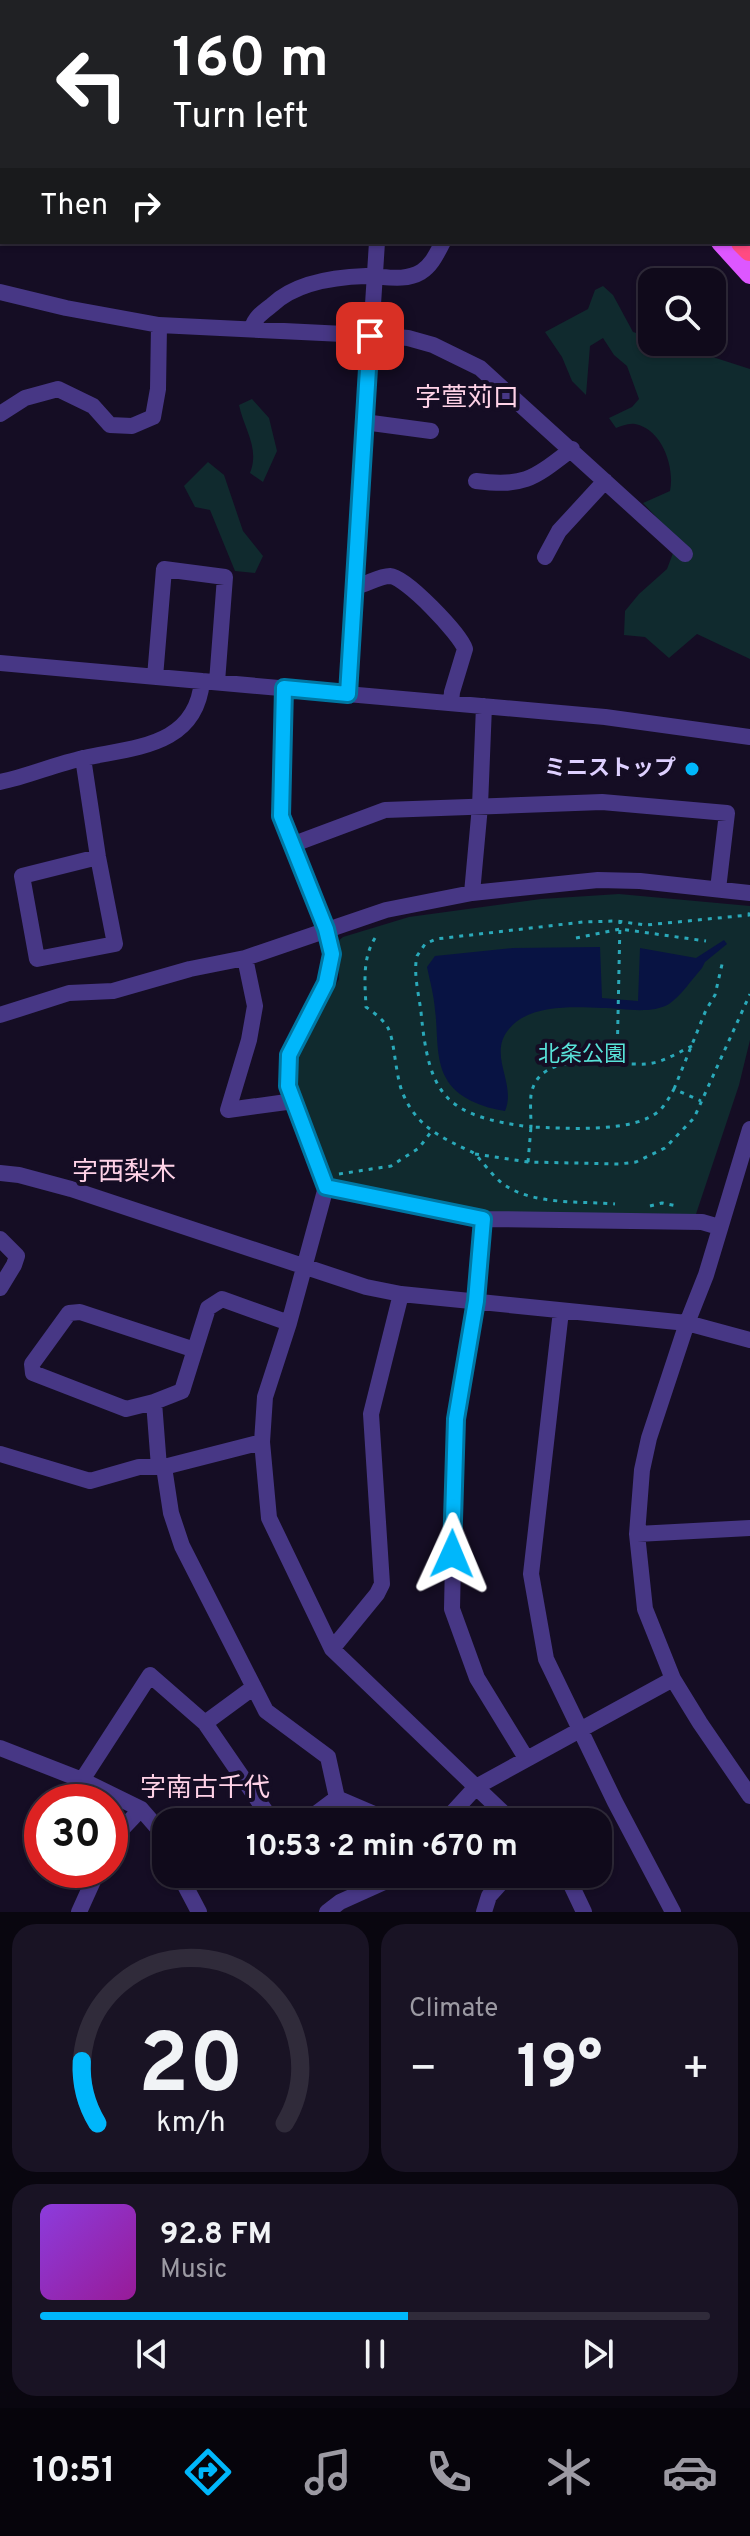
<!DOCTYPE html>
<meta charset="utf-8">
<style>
:root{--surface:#100a1b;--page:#191324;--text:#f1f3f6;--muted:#9c9aa3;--line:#302b3a;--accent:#00b7fb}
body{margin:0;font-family:Overpass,"Noto Sans JP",sans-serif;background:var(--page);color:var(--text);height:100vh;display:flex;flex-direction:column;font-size:30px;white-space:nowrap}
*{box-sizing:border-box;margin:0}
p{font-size:26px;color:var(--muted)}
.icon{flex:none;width:44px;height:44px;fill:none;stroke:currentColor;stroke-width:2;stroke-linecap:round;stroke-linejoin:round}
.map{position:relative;height:1912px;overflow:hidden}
.side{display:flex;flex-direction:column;gap:12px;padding:12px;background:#09060f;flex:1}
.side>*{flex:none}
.hud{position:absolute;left:0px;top:0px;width:750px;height:244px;box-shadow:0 2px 6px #0004,0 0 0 2px var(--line);background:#202124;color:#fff;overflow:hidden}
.fabs{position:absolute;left:638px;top:268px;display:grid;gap:16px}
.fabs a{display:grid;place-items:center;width:88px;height:88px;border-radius:16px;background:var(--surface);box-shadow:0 2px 6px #0004,0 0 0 2px var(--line);font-size:40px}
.speed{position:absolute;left:24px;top:1784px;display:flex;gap:16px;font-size:40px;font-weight:700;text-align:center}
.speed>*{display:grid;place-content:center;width:104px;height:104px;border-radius:50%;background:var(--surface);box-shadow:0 2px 6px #0004,0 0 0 2px var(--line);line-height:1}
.speed .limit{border:12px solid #d22;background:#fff;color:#111}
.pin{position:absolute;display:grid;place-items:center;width:68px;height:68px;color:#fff;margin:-34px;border-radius:16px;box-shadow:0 4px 12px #0006}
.me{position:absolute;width:88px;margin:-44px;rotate:1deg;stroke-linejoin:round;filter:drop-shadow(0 0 6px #0008)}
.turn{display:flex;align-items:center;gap:28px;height:168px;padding:0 40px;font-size:36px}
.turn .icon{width:104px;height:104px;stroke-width:2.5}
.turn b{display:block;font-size:56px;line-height:68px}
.then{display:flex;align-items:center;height:76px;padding:0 40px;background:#0003;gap:16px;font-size:30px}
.big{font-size:60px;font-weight:700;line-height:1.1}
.side .tile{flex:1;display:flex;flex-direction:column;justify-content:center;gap:12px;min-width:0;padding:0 28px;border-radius:24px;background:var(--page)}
.side .dial{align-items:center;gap:0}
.dial svg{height:208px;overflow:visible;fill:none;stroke:var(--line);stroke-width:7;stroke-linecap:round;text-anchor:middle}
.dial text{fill:var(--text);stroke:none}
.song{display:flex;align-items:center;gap:24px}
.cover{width:96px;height:96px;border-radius:12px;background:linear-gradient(135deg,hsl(270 70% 55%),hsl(300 70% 35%))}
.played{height:8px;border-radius:4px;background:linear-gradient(90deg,var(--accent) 55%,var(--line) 55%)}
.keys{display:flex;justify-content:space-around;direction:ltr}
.heat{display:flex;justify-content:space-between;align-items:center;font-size:44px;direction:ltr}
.side .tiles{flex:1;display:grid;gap:12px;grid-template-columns:1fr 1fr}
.tile:last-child{grid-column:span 2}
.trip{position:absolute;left:152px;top:1808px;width:460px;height:80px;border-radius:24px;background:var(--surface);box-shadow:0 2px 6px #0004,0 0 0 2px var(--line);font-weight:700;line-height:80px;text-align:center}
.menu{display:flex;height:128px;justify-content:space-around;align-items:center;background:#06040b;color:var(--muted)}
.menu .icon{width:56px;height:56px}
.menu .selected{color:var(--accent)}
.menu b{font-size:36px;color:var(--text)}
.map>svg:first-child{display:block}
.green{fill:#102a2e}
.water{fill:#081343}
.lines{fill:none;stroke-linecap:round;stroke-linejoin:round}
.path{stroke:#2aa9b9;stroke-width:3;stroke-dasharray:4 6;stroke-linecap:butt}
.minor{stroke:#473785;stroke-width:16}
.major{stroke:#dd57ff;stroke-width:20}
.highway{stroke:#ff4b82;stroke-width:24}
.route-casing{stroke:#0077a3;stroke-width:20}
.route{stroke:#00b7fb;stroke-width:14}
.poi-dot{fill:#00b7fb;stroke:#150d24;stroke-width:3}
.labels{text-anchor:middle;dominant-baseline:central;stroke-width:8;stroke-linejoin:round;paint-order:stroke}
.poi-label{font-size:22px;font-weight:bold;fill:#ded0ff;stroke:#150d24;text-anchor:end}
.park-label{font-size:22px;fill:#58e3d9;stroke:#150d24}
.quarter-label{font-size:26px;fill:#ffd2e7;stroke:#150d24}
</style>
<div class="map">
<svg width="750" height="1912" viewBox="0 0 750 1912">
<rect width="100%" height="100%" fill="#150d24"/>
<path class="green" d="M603,286L613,295L633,332L652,338V342H666L750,369V659L697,634L669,658L645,637L624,635L625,611L639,594L667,569L678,540L643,503L670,491C675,467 662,429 635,424C628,423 622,426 616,428L609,418L632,407L639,399L627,366L614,355L603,338L590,346L586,395L572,381L562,357L545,332L588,309L595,290Z
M252,399L269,418L277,451L263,482L250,473C260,448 244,429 239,405Z
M208,462L224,475L243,531L263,556L255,573L235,571L210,510L195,507L184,486Z
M619,894L750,906V1040L739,1085L696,1214L484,1213L331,1181L294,1081L297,1054L339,979L337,942L343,937L409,917L541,899Z"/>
<path class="water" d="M724,940L727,944L705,962L702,968C692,979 681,996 669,1004C650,1015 622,1008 602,1008C573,1007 529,1004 509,1029C487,1055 517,1083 505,1111C484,1108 456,1098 446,1078C435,1059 438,1031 435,1010C434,996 430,981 427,967L435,956L513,948L600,947L602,998L638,1001L640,948L696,958Z"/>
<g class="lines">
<path class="path" d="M375,938C362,959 365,983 366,1007C374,1013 383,1019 388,1028C395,1041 395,1075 403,1094C417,1127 442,1138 472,1152C479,1156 493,1178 506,1186C535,1205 581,1201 615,1204
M576,938L620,929L706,941
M692,1046C677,1053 662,1063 646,1064C612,1066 539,1047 531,1095C530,1105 531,1116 531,1127C445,1116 429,1096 421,1012C419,995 413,973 417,956L425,944L436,939L583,922L616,921L646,925L749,915L750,907
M617,1064L620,921
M674,1089L706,1010L715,995L723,960
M475,1154L528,1162L619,1164L636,1162L665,1148L694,1118L750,994
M528,1162L531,1127C564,1128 635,1134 660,1110C666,1104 670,1096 674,1089L701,1101
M339,1174L391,1166L419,1148L431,1132
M650,1206L662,1203L677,1206"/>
<path class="minor" d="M230,0L244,2
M0,24L2,22
M0,84L2,81
M0,292L66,308L159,325L385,336L408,338L433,345L480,368L685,554
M252,328C255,317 263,312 272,305C295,283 334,277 366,276C384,276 404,282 421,272C432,265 437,253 443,242
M0,414L25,398L58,389L93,406L110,425L132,426L153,417L158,389L159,325
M364,422L431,431
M476,481C525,487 533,479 572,449
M545,557L559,531L605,481
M354,587C367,585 378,576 390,576C406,577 460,634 465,649L452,692L451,703
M0,663L605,717L750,737
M155,677L164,569L225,577L217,682
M284,688L281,816L326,929L332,954L326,983L289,1055L288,1086L326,1187L289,1323L265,1397L262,1442L269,1518L332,1649L476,1787L444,1822
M348,694L377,242
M83,758L98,857L115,944L37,959L22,876L98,857
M0,782C29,776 55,764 84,758C134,747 196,747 202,681
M294,844L385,810L602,802L727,813L718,889
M472,893L480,806L484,706
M0,1015L69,993L113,991L190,969L245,958
M294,1101L228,1110L249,1040L255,1006L245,958L386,910L472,893L598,880L640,881L750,893
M750,1129L706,1275L687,1323L649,1438L642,1470L637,1534L645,1609L673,1679L700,1723L750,1796
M0,1173L19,1175L71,1189L366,1287L401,1294L687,1323L750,1340
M326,1187L483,1219L702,1222L719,1227
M483,1219L476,1301L456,1419L452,1609L477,1678L526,1758
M0,1239L17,1256L14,1265L0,1288
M561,1311L531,1574L546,1659L615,1802L673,1912
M154,1402L126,1409L33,1373L32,1364L69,1313L80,1312L195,1350
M0,1454L90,1481L139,1467H164L262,1442
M159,1467L154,1402L182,1391L208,1308L222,1299L289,1323
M164,1467L171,1513L182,1546L266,1711L328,1757L337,1798
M637,1534L750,1528
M332,1649L377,1594L382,1584L371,1414L401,1294
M205,1723L254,1687
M0,1748L82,1780L141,1809L161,1832L166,1844
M82,1780L150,1675L205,1723L273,1822
M305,1822L337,1798L393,1822
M513,1822L476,1787L673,1679
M110,1849L122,1829L141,1809
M179,1874L199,1912
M566,1874L584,1912
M79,1912L98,1870
M327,1912L340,1902L391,1879L396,1874
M484,1912L489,1896L509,1874"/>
<path class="major" d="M638,0L640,2
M748,120L750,122
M721,242L750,274"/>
<path class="highway" d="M521,0L523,2
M563,0L565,2
M597,0L598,2
M748,165L750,167
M748,202L750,204
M743,242L750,249"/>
</g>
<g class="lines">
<g class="route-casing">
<path id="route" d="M370,336L348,694L284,688L281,816L326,929L332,954L326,983L289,1055L288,1086L326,1187L483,1219L476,1301L456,1419L452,1554"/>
</g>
<use href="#route" class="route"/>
</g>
<circle class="poi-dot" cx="692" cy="769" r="8"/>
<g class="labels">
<g class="poi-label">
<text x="676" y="769">ミニストップ</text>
</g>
<g class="park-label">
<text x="582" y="1055">北条公園</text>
</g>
<g class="quarter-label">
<text x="467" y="399">字萱苅口</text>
<text x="124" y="1173">字西梨木</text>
<text x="205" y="1789">字南古千代</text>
</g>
</g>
</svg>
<div class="fabs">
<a><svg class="icon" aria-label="search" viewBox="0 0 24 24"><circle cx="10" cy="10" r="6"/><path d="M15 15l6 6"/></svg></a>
</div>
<div class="speed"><div class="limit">30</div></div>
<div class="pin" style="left:370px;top:336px;background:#d93025"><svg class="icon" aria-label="arrive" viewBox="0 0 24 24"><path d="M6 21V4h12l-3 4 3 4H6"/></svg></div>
<svg class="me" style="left:452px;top:1554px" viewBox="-20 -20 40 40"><path d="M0-17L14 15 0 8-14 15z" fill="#00b7fb" stroke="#fff" stroke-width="4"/></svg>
<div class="trip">10:53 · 2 min · 670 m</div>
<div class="hud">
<div class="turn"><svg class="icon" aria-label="left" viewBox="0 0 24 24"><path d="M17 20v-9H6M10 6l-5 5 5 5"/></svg><div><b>160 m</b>Turn left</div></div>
<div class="then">Then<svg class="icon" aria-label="right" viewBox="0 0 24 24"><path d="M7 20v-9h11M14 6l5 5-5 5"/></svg></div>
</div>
</div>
<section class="side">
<div class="tiles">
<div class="tile dial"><svg viewBox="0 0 100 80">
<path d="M14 69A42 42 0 1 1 86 69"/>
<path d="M14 69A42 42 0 0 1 8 45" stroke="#00b7fb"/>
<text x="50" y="56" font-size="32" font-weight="700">20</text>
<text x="50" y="72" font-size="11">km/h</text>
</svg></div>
<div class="tile"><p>Climate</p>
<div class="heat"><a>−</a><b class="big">19°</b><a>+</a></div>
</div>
<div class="tile">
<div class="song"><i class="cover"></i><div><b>92.8 FM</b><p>Music</p></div></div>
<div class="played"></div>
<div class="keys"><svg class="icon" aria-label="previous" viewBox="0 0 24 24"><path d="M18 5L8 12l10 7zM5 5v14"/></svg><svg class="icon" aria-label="pause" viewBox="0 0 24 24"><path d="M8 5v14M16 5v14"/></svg><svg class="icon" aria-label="next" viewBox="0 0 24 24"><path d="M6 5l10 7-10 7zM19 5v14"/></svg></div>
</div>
</div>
</section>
<nav class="menu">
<b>10:51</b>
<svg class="icon selected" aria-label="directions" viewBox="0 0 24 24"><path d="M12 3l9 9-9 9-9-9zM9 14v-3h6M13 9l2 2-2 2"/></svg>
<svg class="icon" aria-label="music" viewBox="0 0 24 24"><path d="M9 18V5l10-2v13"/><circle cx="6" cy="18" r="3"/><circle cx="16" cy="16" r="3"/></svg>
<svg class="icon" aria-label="phone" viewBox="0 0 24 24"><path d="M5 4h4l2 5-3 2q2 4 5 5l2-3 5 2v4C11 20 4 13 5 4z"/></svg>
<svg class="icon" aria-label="climate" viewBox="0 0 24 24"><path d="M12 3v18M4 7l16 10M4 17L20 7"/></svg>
<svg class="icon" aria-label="car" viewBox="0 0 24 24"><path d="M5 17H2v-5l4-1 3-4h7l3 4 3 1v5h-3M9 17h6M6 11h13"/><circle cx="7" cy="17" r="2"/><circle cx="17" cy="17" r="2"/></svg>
</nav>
